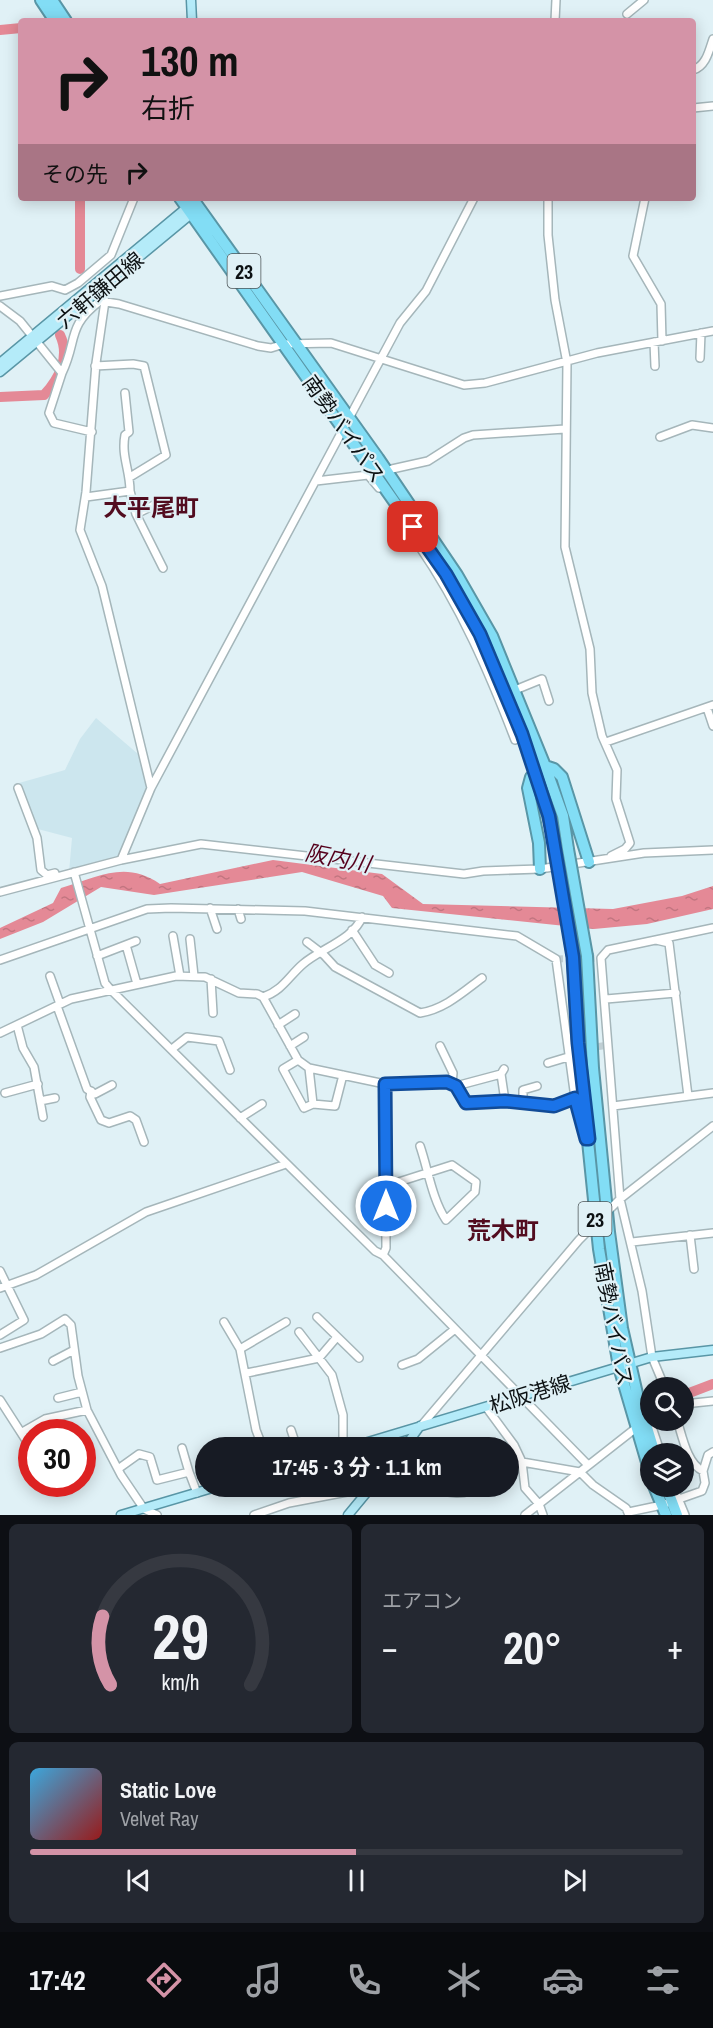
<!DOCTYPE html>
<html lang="ja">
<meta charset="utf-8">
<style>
:root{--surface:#171b24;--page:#242831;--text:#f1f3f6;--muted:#9ea1a6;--line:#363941;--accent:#d493a7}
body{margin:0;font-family:"Archivo Narrow","Noto Sans JP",sans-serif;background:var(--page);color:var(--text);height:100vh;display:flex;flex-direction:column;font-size:22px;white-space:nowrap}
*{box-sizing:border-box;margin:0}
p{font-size:20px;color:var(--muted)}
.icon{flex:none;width:33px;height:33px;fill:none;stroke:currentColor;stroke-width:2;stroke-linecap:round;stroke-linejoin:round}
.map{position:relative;height:1515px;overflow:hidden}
.side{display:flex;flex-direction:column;gap:9px;padding:9px;background:#0d0f14;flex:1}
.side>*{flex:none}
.guide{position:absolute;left:18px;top:18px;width:678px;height:183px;border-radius:6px;box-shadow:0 3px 15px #0003;background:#d493a7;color:#111;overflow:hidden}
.fabs{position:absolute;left:640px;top:1377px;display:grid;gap:12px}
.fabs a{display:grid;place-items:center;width:54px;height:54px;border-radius:50%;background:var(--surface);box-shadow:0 3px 15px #0003;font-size:30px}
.speed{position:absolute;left:18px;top:1419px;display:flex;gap:12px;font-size:30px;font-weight:700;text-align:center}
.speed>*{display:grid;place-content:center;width:78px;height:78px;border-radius:50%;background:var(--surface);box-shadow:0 3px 15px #0003;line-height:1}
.speed .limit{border:9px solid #d22;background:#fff;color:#111}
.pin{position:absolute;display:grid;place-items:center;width:51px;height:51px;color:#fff;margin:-26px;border-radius:12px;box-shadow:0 3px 9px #0006}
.me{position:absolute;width:66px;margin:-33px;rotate:0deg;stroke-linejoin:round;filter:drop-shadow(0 0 4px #0008)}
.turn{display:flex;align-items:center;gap:21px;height:126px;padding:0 24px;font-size:27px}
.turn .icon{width:78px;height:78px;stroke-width:2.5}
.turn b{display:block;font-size:42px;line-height:51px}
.then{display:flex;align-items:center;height:57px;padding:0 24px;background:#0003;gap:12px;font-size:22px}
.big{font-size:45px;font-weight:700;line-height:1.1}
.side .tile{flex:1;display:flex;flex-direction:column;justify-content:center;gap:9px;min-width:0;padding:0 21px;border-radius:9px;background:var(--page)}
.side .dial{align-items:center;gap:0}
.dial svg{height:156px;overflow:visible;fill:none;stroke:var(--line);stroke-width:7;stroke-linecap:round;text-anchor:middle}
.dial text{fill:var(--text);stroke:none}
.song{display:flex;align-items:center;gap:18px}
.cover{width:72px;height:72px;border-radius:9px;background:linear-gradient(135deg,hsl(200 70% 55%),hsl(0 70% 35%))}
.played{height:6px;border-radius:3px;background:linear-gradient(90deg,var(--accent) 50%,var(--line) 50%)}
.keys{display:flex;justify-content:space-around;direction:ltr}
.heat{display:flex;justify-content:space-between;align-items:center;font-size:33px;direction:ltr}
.side .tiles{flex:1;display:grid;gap:9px;grid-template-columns:1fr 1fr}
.tile:last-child{grid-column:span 2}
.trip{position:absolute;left:195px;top:1437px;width:324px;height:60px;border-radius:30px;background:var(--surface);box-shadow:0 3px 15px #0003;font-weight:700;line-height:60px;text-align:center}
.menu{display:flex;height:96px;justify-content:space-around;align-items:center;background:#090b0e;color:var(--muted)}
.menu .icon{width:42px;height:42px}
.menu .active{color:var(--accent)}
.menu b{font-size:27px;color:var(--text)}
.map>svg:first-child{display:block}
.built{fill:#cce6ee}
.water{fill:url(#water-ripples)}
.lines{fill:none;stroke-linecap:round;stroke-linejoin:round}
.river{stroke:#e48996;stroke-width:10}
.minor-tunnel{stroke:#c0cfd4;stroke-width:7;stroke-dasharray:7 3.5;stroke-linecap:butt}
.minor-casing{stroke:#a5b6ba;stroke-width:10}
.major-casing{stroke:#5996a6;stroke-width:11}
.highway-casing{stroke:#5996a6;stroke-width:14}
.minor{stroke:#fff;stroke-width:7}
.major{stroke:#b4ebf9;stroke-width:8}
.highway{stroke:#82ddf5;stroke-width:10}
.highway-bridge-casing{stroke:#5996a6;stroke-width:14;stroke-linecap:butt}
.highway-bridge{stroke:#82ddf5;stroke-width:10}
.route-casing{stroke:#114b97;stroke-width:15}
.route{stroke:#1a73e8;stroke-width:10}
.labels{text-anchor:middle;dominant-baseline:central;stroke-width:4.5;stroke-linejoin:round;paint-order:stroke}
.shield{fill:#e0f1f6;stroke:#4c5457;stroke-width:1.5}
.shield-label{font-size:20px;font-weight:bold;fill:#0c1113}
.street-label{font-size:21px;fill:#0c1113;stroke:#e0f1f6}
.water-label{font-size:22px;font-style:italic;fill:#55001c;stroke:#e0f1f6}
.quarter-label{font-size:24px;font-weight:bold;fill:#520c1f;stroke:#e0f1f6}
</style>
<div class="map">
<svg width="713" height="1515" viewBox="0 0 713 1515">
<defs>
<pattern id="water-ripples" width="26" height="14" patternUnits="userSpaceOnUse" patternTransform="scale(1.5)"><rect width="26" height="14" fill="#e48996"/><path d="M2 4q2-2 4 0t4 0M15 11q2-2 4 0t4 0" fill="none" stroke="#c27580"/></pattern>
</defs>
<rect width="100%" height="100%" fill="#e0f1f6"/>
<path class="built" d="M96,718L138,754L149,793L119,857L92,863L69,872L72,838L34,828L19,783L65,770L80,739Z"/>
<path class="water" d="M273,860L382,874L423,904L613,909L682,896L713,886V909L647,924L594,929L392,908L383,896L302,872L154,895L101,887L43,922L0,939V928L53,903L61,888C99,877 125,860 160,884Z"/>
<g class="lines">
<path class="river" d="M0,30L21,28
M80,198V269
M0,397L44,395C60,378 70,356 60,335
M684,1395L713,1384"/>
<path class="minor-tunnel" d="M556,959L601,958
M576,1050L608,1045"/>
<g class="minor-casing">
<path id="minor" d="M627,14L644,0
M555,21L556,0
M693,70C706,66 709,51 713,39
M693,108L713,106
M548,198V235L555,300L567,363L565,547L590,649L592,693L602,736L617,770L616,799L630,843L625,849L611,856
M645,198L633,256L661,304L662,341
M0,296L52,286L65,290L78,283L111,255L134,198
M105,301L96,363L86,492L80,530L102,586L151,788L121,860
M0,306L20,321L62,373L49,413L54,423L92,432
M654,342L655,366
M700,358L701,333
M95,366L133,364L144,366L166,455L130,477
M62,373C78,340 66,327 100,301L119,304L258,346L271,348L284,344L331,343L464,385L485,383L597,353L713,331
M660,437L692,425L713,428
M392,469L428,461L464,438L473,435L565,429
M316,481L368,475L379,488
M130,491L136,514L163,568
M86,497L130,491C130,470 121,456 125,435L129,432L125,393
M136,514L154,505
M419,546C461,607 489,672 515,740
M515,690L542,679L549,701
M707,708L713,726
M606,742L713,705
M18,788L37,838L41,870L47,875L55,873
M151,788L400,323L426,291L474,198
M74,872L105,983L110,989L375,1251L383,1255L588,1465
M0,892L121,860L201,844L464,874L483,871L540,869L644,853L713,850
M210,908L217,929
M238,909L241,919
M352,930L375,965L389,973
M173,936L180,976
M190,939L194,976
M656,940L669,943L688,1096
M307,942L324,955L335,967L420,1013C445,1009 463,992 482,978
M126,945L137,984
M97,956L136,941
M0,960L147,909L171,908L305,911L517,936L556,959L575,1098
M50,976L60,1004
M211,979L213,1013
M263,997C282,991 289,976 303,964C320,949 354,939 362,917
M606,999L676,993
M57,1006L87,1089L95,1094L112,1085
M17,1025L23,1048L34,1067L43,1117
M278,1025L295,1014
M0,1033L71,999L176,976L205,977L239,993L257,994L263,997L298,1060L309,1068L385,1084L447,1082L456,1086L466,1103L505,1101L554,1106L575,1098L582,1125
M290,1046L304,1037
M440,1046L453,1073L452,1084
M172,1049L187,1037L219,1041L230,1070
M298,1060L283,1069L304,1108L313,1104L335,1106L343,1075
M548,1063L568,1057
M309,1068L313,1104
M504,1069L501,1074L505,1101
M456,1086L501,1074
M91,1091L90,1097L101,1120L109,1123L130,1116L136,1120L144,1142
M5,1093L38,1084
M40,1101L55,1098
M523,1102V1090L537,1086
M613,1106L713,1093
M240,1118L262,1104
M386,1186L452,1165L476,1182L475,1192L446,1220C432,1199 428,1169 420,1146
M690,1235L694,1269
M632,1242L713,1233
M383,1255L386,1248L385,1084
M0,1271L24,1320L0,1335
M0,1288L36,1275L146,1212L286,1164
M317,1317L359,1358
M224,1322L240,1349L256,1430L263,1448
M299,1332L332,1375L343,1415V1448
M0,1348L41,1334L65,1319L71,1325L78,1376L87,1410L121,1475L144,1509L157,1515
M240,1349L286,1322
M53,1361L74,1350
M402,1365L418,1359L455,1329
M247,1373L319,1358L337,1337
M665,1388L652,1357L642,1291L620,1199L601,958L608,950L713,928
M58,1398L82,1392
M0,1400L29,1445
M684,1404L713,1401
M486,1407L514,1445L522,1462L525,1488L539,1504L543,1515
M649,1418L661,1454
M677,1420C682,1435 687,1464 703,1471
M421,1426L579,1240L620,1199L713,1126
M291,1430L297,1448
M24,1431L45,1419L87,1410
M182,1448L189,1472
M508,1467L522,1462L580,1472L593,1485L626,1508L629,1515
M118,1469L139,1454L150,1457L157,1480L189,1472L197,1493
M425,1486C444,1491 462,1499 479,1486
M673,1486L685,1515
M629,1512L662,1505L702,1491L705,1483L703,1471L708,1455L713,1452
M254,1515L289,1503L373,1487
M525,1515L636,1428"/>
</g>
<g class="major-casing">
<path id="major" d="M191,0L192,21
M0,363L191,204
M0,372L196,210
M348,1448L652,1357L713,1350
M404,1448L420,1426
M121,1515L219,1486
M348,1515L372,1486"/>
</g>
<g class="highway-casing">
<path id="highway" d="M41,0L55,21
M52,0L66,21
M180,198L446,575C495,661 537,753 556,850
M192,198L378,458L457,575L492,636L545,766L563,816L568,849
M545,766L554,769L562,777L589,862
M537,773L531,777L528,788L539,843L540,869
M587,956L593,1068L609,1232L622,1328L638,1398L655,1454
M573,957L578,1043L599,1249L619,1367L651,1476
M654,1486L666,1515
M666,1486L677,1515"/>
</g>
<use href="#minor" class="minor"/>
<use href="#major" class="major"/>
<use href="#highway" class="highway"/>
<g class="highway-bridge-casing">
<path id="highway-bridge" d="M568,849L587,956
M556,850L573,957"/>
</g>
<use href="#highway-bridge" class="highway-bridge"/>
</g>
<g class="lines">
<g class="route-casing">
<path id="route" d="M386,1206L385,1084L447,1082L456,1086L466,1103L505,1101L554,1106L575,1098L586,1139H589L578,1043L573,957L549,816L522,734L480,634L446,574L413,527"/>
</g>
<use href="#route" class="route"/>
</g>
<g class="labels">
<g class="shield">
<rect x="227.5" y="254" width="33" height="34" rx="4.5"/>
<rect x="578.5" y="1202" width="33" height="34" rx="4.5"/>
</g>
<g class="shield-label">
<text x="244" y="271">23</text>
<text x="595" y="1219">23</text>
</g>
<g class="street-label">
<text transform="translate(100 290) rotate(-40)">六軒鎌田線</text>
<text transform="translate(344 429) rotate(55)">南勢バイパス</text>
<text transform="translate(614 1324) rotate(79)">南勢バイパス</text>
<text transform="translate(530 1394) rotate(-17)">松阪港線</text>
</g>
<g class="water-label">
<text transform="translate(338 858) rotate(11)">阪内川</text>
</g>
<g class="quarter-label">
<text x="151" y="507">大平尾町</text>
<text x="503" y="1230">荒木町</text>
</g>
</g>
</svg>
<div class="fabs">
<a><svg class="icon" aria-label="search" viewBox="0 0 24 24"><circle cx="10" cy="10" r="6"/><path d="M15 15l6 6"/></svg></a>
<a><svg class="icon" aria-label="layers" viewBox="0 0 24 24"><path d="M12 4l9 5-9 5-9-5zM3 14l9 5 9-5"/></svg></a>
</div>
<div class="speed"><div class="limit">30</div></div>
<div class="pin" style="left:413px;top:527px;background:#d93025"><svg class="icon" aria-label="arrive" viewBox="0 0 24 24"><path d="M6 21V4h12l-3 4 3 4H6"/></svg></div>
<svg class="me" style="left:386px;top:1206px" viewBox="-20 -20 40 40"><circle r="17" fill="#1a73e8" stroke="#fff" stroke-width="3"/><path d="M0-11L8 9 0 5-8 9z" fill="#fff"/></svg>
<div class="trip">17:45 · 3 分 · 1.1 km</div>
<div class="guide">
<div class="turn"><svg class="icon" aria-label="right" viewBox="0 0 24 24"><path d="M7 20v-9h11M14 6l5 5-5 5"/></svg><div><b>130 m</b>右折</div></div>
<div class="then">その先<svg class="icon" aria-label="right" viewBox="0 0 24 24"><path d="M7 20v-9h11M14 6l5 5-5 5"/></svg></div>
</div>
</div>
<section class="side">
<div class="tiles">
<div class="tile dial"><svg viewBox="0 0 100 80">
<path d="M14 69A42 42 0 1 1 86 69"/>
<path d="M14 69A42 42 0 0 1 10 34" stroke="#d493a7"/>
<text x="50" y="56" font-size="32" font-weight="700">29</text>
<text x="50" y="72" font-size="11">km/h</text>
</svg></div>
<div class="tile"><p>エアコン</p>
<div class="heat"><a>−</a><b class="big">20°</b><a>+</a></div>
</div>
<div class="tile">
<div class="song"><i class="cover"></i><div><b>Static Love</b><p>Velvet Ray</p></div></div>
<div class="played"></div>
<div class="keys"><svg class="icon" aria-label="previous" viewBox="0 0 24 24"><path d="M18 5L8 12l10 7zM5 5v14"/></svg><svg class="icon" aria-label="pause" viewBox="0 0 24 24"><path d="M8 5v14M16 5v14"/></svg><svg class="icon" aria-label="next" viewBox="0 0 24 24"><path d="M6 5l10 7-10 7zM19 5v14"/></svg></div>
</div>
</div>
</section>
<nav class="menu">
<b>17:42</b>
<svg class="icon active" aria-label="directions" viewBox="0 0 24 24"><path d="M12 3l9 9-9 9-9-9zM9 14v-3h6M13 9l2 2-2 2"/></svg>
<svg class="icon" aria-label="music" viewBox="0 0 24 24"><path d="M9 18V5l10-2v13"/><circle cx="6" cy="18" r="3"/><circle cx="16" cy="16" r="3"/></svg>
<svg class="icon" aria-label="phone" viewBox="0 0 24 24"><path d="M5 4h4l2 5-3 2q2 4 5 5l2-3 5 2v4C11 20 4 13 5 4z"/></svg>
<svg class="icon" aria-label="climate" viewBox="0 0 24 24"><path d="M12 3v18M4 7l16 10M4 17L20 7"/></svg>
<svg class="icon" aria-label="car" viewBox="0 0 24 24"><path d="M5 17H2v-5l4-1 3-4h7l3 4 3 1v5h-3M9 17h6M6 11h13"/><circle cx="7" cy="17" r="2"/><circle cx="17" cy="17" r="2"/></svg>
<svg class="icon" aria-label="filters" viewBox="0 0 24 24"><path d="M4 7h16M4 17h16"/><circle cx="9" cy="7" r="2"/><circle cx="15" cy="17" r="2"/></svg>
</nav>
